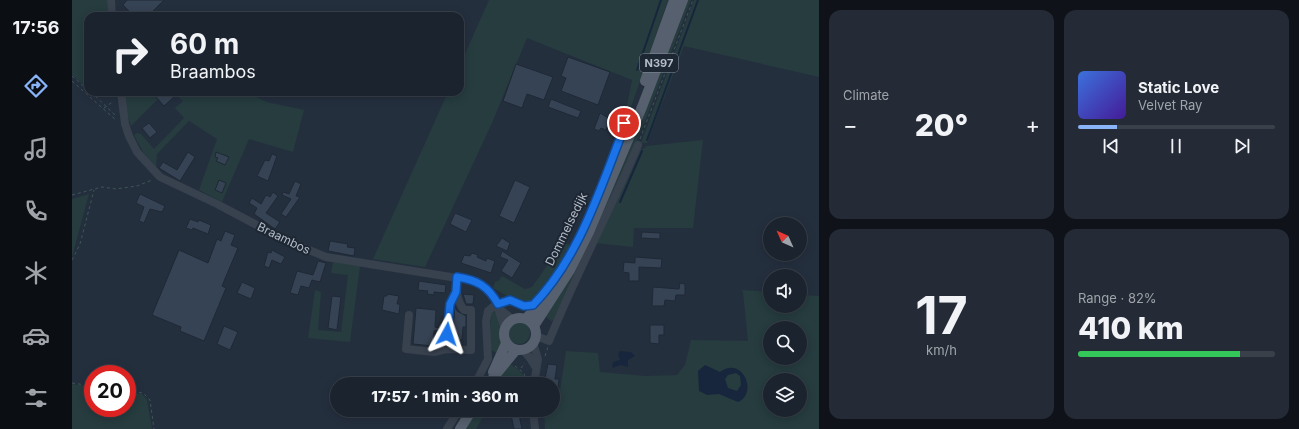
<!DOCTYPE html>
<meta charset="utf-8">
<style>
:root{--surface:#1b232e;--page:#242b36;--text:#f1f3f6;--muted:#a0a4aa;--line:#39404a;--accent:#8ab4f8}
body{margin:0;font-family:Inter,sans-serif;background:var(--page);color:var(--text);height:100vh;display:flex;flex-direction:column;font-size:15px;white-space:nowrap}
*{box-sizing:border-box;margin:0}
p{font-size:13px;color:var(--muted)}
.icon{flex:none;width:22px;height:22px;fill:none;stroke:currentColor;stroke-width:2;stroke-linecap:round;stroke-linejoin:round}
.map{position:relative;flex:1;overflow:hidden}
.details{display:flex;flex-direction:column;gap:10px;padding:10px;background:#0f1319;width:480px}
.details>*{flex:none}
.guide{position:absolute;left:12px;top:12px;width:380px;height:84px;border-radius:12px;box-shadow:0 2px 10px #0003,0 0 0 1px var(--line);background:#1b232e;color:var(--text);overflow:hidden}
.needle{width:26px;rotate:315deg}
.controls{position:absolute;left:691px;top:217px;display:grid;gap:8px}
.controls a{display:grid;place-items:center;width:44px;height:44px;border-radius:50%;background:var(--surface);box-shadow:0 2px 10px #0003,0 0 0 1px var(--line);font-size:20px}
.speed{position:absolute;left:12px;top:365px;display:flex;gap:8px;font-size:20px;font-weight:700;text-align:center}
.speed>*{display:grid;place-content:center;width:52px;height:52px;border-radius:50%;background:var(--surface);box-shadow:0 2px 10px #0003,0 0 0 1px var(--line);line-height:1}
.speed .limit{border:6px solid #d22;background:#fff;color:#111}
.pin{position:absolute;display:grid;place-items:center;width:34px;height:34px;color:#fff;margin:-17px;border:2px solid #fff;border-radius:50%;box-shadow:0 1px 4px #0007}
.me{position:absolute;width:44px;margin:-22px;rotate:5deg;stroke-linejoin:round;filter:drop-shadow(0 0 3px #0008)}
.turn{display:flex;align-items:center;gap:14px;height:84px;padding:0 20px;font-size:18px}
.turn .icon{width:52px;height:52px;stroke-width:2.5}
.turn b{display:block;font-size:28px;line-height:34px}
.big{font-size:30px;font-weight:800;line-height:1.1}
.details .tile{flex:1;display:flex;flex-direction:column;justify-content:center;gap:6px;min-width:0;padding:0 14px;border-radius:12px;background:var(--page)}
.details .dial{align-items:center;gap:0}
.dial b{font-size:52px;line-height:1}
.song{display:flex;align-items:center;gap:12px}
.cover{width:48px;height:48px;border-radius:6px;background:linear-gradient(135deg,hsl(220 70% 55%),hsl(260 70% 35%))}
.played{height:4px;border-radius:2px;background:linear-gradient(90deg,var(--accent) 20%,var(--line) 20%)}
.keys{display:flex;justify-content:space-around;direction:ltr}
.heat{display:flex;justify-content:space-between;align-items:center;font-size:22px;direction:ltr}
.charge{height:6px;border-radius:3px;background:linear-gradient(90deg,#34c759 82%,var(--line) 0)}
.details .tiles{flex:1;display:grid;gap:10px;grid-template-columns:repeat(2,1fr)}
.trip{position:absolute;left:258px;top:377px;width:230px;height:40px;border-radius:20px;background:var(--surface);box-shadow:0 2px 10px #0003,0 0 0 1px var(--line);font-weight:800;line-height:40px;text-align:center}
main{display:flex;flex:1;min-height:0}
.dock{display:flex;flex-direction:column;width:72px;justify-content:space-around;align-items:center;background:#0b0e12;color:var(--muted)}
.dock .icon{width:28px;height:28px}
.dock .selected{color:var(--accent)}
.dock b{font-size:18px;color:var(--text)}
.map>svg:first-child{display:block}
.green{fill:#263c3f;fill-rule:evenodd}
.water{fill:#17263c;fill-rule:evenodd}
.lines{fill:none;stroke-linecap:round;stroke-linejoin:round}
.stream{stroke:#17263c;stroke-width:2}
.building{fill:#364354;stroke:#1f2835}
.path{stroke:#3f5557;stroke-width:1;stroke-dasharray:3 3;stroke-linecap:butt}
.minor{stroke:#38414e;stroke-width:8}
.major{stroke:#56606e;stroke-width:10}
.route-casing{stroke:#114b97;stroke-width:10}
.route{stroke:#1a73e8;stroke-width:7}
.labels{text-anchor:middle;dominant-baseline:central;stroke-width:4;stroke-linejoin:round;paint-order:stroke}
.shield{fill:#1d2633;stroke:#878f9c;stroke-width:1}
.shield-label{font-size:11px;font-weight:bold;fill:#b4bcc9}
.street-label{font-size:12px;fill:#b4bcc9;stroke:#1d2633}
</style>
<main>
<nav class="dock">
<b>17:56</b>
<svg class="icon selected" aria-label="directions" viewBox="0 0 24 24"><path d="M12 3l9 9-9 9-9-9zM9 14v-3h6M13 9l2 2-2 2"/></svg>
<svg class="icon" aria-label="music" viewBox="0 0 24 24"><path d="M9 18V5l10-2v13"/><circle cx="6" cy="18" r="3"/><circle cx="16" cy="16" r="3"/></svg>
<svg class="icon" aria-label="phone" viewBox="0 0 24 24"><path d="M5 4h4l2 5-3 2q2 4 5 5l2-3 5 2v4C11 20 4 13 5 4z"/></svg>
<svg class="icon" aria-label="climate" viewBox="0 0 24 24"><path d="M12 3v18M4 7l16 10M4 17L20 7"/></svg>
<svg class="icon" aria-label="car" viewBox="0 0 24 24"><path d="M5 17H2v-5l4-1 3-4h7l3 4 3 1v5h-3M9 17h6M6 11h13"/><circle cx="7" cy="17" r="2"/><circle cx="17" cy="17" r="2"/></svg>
<svg class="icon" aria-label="filters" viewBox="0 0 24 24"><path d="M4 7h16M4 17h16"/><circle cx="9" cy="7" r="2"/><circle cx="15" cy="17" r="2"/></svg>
</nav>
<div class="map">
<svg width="747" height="429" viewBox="0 0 747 429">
<rect width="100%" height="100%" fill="#242f3e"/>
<path class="green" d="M0,0H35L36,16H16V89L0,75Z
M417,0H596L558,110V121L552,138L483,286L476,294L488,275L555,124L553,116L560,80L455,38L420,123L353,267L301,259L376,92H388V65Z
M613,0H619L572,124L544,191L482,320L479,321L472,315Z
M622,0H747V77L612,46L575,143H569Z
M52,92H93L59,126L55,114Z
M101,92H173L195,102L232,110L221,152L177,139L150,202L127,190L145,139L117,121L85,154L84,168L71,152L62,135L65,133L69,134L82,149L112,118L103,108L111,101Z
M631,140L621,228H562L561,247L523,243L566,150L573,148L574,146Z
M17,194L0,257V199Z
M506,234L496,255L462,302L451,305L421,288L423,282L426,281L430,276L453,289L460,287L491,243L499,245Z
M261,262L288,266L278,342L236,338L243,290L249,292L246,330L269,332L276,275L259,273Z
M669,290L698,292V306H728V295L747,296V429H473L472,410H481V405L486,404L494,351L526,353L528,372L574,376L605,375L613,365L619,340L676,341L671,292ZM698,328H728V358H698ZM698,380H728V410H698Z
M421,311C432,320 430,342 427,354L417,349L419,312Z
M436 333a11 11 0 1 1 22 0a11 11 0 1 1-22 0Z
M435,362L447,370L453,377L449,378V384H421Z
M0,384L21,387V408H55V392L70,394L75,400L80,429H0Z
M405,410H415L404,429H393Z"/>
<path class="water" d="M548,351L559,352L563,356L556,360V367L549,365L540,368L541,362L548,360L546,354Z
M633,365L648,372C670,355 687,393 666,402L647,394L635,395L627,391L626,371ZM664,373L668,376L669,385L665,391L656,388L653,379L656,375Z"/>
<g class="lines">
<path class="stream" d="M565,70L589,0
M575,140L626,0
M548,202L570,151"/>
</g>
<path class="building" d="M55,0H92L76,16H62L51,5Z
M496,57L538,72L526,105L489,91L494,78L489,76Z
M444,64L481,77L472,100L455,94L450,108L431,101Z
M90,92H100L103,96L92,106L84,97Z
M479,99L509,111L506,118L476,107Z
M528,113L538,119L534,130L529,128L527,131L522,129Z
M77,123L85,132L78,138L70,128Z
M116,152L123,157L108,181L87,168L91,162L105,170Z
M144,152L157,157L153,165L144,161L146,158L143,157Z
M200,154L205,156L196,181L185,176L193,160L197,161Z
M147,180L154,183L150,193L143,190Z
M443,180L458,187L442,223L427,216Z
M223,181L229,184L224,196L228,197L214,217L209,214L219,199L210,195L211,192L217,194Z
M201,192L206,196L194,213L208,222L203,229L182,214L185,208L177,203L180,198L189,204L194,195L198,197Z
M68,194L93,206L90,212L78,209L72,223L67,221L72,207L64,203Z
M383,213L400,220L394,232L378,224Z
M118,219L126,222L127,220L139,225L136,234L121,228L120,230L114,228Z
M153,231L163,235L159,245L166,248L150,286L154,288L132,341L108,331L109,327L80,315L107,250L136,263L145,239L149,241Z
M570,232L588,233V239L569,238Z
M430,238L438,243L435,251L424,246Z
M258,241L276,244L275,247L283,248L282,256L256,251Z
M200,250L213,257L209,264L200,260L197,268L192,266L196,252L199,253Z
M430,251L449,263L440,278L429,271L436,260L428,257Z
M400,253L406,255L405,257L414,261L415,258L423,261L419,273L389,263L392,255L398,256Z
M563,257L590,259L589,268L567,267V281H557V273L551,272L552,262L563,263Z
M246,261L254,263L248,282L240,280L237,288L229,286L226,295L218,293L225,271L241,275Z
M347,281L374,285L373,293L362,292V295L355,294L356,291L346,290Z
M170,282L183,288L179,299L165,293Z
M608,283L613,284V295H604L603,301L593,300L592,306H580L581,287L607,289Z
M315,294L327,296L325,304H328L327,314L310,310L312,296H315Z
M391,294L402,295L401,304H394Z
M260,296L269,297L265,330L256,328Z
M383,306L385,311L394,316V327H391L390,340H380Z
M344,308L364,310L363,327L370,329L362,331L361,346L341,344Z
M578,325H592V335H587V344L578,343Z
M152,326L166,332L158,350L145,344Z
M476,364L485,365L483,379H487L486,388H481V384L472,383Z
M438,410H446L450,429H442Z"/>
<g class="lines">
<path class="path" d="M0,76L16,90
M0,81L45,121
M19,92L44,116
M32,108L42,101
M568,139L621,0
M0,195L30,187L44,189L65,186L80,180
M0,260L8,244L22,190
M473,356L476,347
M443,366L452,373L454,381
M449,368L453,363
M0,383L21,386
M55,391L71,393L78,400L82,429"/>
<path class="minor" d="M39,0L40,16
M49,92L53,124L57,136L65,152L88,177L145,204L215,241L254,257L404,281C429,295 422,306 433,327
M384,292L378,304L374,349L399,350V310H392C384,300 384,289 385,277
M428,309L440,319
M337,315L334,349L362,352L374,349
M464,336L477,341C504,274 538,211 566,145
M461,343L466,359L462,384
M451,350L458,358L464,368
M403,384L416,359L414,321L416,311C442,288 442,311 461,305C507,257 529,189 552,128V123
M461,410L463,429
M375,429L387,410"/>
<path class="major" d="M573,81L602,0
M432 334a16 16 0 1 1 32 0a16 16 0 1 1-32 0Z
M454,318L477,296
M462,326L498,270L517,232L570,107L611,0
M421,372L434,343
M416,384L444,350
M388,429L400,410"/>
</g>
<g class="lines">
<g class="route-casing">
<path id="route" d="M375,334L378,304L384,292L385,277C405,280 416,286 426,304L438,300L452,306L461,305C507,258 528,189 552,128V123"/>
</g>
<use href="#route" class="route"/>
</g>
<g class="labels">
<rect class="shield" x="568" y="54" width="38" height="18" rx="3"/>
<g class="shield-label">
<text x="587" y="63">N397</text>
</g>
<g class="street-label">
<text transform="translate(494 229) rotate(-64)">Dommelsedijk</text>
<text transform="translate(212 238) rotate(26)">Braambos</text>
</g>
</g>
</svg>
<div class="controls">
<a><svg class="needle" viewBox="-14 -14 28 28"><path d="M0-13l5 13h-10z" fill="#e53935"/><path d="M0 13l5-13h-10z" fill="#a0a4aa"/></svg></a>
<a><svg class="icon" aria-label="sound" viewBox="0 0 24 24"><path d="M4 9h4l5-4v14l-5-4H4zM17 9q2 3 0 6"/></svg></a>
<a><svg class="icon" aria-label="search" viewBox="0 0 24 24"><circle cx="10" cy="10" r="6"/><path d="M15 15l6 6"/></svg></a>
<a><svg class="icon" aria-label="layers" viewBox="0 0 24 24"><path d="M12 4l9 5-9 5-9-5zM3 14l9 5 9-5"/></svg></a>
</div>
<div class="speed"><div class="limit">20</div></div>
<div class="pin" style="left:552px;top:123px;background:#d93025"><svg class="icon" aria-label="arrive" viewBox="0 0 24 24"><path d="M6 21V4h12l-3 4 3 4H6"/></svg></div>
<svg class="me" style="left:375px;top:334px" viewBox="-20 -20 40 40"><path d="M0-17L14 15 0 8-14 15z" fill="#1a73e8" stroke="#fff" stroke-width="4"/></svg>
<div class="trip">17:57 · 1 min · 360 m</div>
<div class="guide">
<div class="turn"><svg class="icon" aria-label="right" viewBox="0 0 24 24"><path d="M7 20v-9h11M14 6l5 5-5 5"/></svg><div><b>60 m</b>Braambos</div></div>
</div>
</div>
<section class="details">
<div class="tiles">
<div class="tile"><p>Climate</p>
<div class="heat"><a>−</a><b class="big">20°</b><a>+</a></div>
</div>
<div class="tile">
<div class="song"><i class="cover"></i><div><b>Static Love</b><p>Velvet Ray</p></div></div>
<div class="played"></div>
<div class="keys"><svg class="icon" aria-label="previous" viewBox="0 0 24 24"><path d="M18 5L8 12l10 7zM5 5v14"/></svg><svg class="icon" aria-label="pause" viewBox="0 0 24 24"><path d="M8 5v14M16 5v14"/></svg><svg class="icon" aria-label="next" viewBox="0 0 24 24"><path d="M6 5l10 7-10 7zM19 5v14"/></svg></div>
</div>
<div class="tile dial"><b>17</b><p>km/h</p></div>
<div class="tile"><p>Range · 82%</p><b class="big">410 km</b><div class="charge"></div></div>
</div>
</section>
</main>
